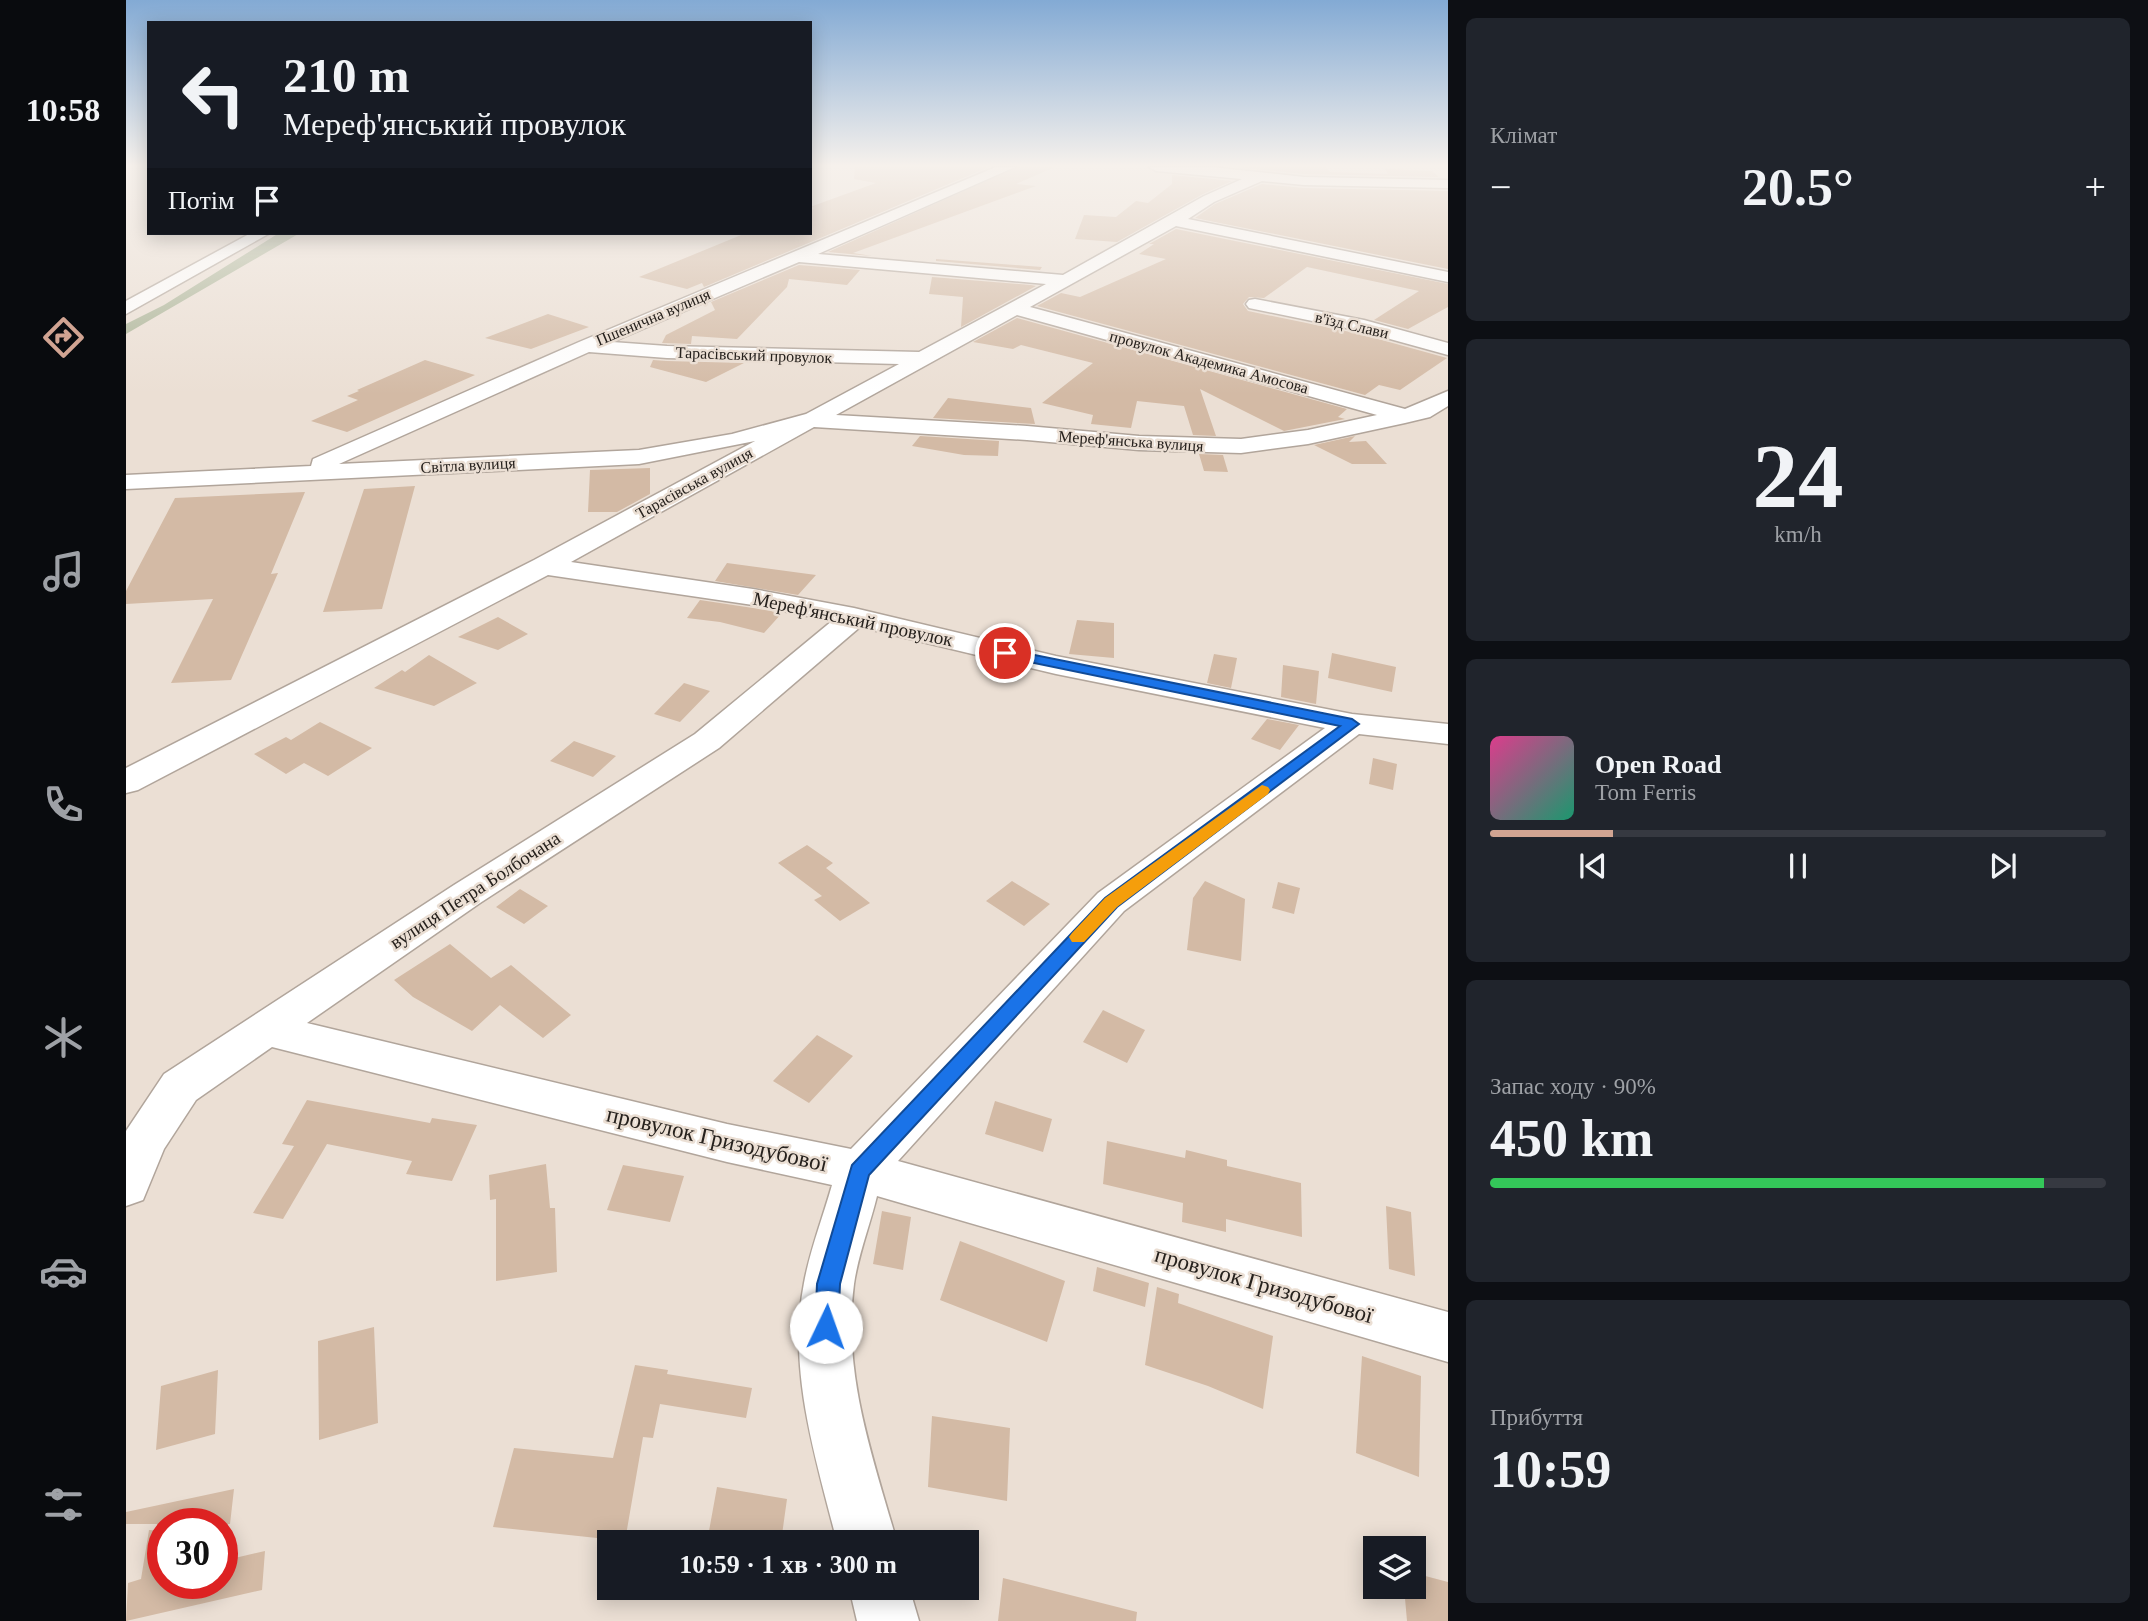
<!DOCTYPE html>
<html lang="uk">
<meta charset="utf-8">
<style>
:root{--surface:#171b24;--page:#20242c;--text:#f1f3f6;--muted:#9ea1a6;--line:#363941;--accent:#d1a492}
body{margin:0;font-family:Georgia,serif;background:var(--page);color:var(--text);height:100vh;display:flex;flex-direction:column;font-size:26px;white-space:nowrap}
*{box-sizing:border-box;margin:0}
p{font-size:23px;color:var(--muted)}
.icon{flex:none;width:38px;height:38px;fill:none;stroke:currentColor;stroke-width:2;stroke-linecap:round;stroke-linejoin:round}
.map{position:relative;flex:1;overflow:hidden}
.side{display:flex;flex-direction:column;gap:18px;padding:18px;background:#0d0f14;width:700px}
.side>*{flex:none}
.top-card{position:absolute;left:21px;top:21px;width:665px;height:214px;border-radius:0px;box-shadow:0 4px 18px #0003;background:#171b24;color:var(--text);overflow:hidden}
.tools{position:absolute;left:1237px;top:1536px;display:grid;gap:14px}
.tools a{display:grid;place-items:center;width:63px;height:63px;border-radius:0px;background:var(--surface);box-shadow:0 4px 18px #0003;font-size:35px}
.speed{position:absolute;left:21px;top:1508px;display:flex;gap:14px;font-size:35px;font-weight:700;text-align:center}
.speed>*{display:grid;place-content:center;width:91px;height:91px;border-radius:50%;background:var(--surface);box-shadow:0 4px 18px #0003;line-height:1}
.speed .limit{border:10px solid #d22;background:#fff;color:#111}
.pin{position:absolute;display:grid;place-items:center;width:60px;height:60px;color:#fff;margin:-30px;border:4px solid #fff;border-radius:50%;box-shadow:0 2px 7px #0007}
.me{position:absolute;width:77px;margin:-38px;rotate:3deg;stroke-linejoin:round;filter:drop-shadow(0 0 5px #0008)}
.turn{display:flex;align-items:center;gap:24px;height:147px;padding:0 21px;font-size:32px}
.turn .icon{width:91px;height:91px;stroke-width:2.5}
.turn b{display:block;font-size:49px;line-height:60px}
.then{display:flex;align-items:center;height:66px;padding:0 21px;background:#0003;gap:14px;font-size:26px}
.big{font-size:52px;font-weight:600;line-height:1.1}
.side .card{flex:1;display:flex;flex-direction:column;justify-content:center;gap:10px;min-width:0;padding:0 24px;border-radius:10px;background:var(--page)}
.side .dial{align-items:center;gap:0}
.dial b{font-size:91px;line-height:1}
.song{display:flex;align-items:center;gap:21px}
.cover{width:84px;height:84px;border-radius:10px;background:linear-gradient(135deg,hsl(330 70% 55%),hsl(160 70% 35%))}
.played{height:7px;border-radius:4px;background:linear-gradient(90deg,var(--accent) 20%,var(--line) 20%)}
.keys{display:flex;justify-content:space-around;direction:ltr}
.heat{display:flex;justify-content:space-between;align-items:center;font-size:38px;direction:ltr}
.charge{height:10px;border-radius:5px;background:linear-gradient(90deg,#34c759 90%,var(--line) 0)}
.trip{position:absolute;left:471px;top:1530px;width:382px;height:70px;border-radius:0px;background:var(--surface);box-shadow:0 4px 18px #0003;font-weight:600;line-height:70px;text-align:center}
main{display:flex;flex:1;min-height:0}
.tab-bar{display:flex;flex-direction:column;width:126px;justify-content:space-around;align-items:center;background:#090b0e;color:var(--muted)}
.tab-bar .icon{width:49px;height:49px}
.tab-bar .active{color:var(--accent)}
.tab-bar b{font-size:32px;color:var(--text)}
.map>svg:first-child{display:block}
.forest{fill:#aab396}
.building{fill:#d3baa5}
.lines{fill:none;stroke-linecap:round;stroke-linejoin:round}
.street-casing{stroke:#b1a59b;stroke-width:3}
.street{fill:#fff;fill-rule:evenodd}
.route{fill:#1a73e8;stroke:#114b97;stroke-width:2}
.slow{fill:#f59e0b}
.labels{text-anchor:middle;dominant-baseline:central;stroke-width:5;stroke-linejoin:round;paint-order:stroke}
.far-street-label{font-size:16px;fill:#26211d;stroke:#ebdfd4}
.street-label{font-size:19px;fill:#26211d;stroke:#ebdfd4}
.near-street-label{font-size:23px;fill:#26211d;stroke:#ebdfd4}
</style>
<main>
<nav class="tab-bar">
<b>10:58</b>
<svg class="icon active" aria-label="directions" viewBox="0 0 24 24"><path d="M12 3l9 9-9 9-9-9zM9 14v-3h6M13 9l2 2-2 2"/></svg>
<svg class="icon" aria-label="music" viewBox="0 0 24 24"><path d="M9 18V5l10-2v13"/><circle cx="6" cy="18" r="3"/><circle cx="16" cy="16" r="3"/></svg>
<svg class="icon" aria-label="phone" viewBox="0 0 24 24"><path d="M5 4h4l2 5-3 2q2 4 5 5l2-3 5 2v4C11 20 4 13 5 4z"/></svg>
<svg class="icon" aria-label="climate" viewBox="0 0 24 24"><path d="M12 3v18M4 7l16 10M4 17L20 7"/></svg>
<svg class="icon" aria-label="car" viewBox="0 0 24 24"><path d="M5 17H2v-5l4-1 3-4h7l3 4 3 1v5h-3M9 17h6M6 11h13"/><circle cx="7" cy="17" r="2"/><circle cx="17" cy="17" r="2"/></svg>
<svg class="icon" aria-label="filters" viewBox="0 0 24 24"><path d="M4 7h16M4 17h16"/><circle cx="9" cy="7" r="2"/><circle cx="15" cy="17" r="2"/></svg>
</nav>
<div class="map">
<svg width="1322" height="1621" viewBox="0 0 1322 1621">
<rect width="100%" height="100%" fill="#ebdfd4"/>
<path class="forest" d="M153,233H174L0,334V324L38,305Z"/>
<path class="building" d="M729,167H863L578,287L576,283L561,289L513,277L620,233H684V209L689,208L684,207L750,183L728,179Z
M891,167H929L890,184L910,186L727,253L746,256L702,252Z
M1109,167H1200L1204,172L1262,174L1259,169L1306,171L1313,177L1178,174Z
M1046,175L1106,181L1077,194L991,242L949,239L958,215L990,217L1010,201L1022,203L1046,184Z
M1136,184L1178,188L1322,191V269L1069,218L1089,204Z
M1050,229L1322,284V307L1282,329L1248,320L1293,291L1181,267L1138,298L1123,297L1117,304L1122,311L1234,334L1321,358L1274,390L1253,385L1239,395L911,306L935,293L954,297L1040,259L1013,254L1028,244H1023Z
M810,259L916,267L914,270L810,261Z
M673,265L734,270L721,285L663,279L661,287L611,339L566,336L565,344L536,343L540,335L589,310L585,302Z
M806,277L905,285L910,286L835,327L837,297L803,294Z
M422,314L463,327L405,349L359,338Z
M891,318L1221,409L1212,417L1219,419L1158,431L1074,389L1090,436L1067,435L1058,406L1011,401L1005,428L965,424L967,415L916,403L967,363L895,345L887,349L847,342Z
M299,360L349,375L221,432L185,421L232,400L221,396L233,391L231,390Z
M527,360L541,361L618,363L580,382L524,367Z
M822,398L905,408L909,424L807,418Z
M794,436L873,441L872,456L838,455L786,446Z
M1229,436L1223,442L1240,441L1261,464H1226L1188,445Z
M1073,454L1097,455L1102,472L1078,471Z
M524,468V494L491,512H462L464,470Z
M289,486L256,609L197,612L238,489Z
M179,492L145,574L152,573L105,680L45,683L87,599L0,604V591L49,498Z
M601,563L690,575L672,595L589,581Z
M574,600L627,608L656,613L638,633L594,622L561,618Z
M372,617L402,634L372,650L332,637Z
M951,620L988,623V658L943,654Z
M1206,653L1270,667L1266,692L1202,678Z
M1088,654L1111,658L1105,688L1081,683Z
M303,655L351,683L308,706L248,688L276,670L279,672Z
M1157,665L1193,671L1190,704L1155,697Z
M558,683L584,691L554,722L528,714Z
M1141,719L1173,725L1154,750L1125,739Z
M194,722L246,748L202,776L178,763L160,774L128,754L160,737L165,740Z
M448,741L490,756L467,777L424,761Z
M1247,758L1271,764L1267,790L1243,784Z
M681,845L707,863L700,868L744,903L714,921L688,900L696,896L652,863Z
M886,881L924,904L898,926L860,901Z
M1079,881L1119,899L1115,961L1061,950L1067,898Z
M1152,882L1174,888L1168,914L1146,908Z
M394,889L422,906L398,924L370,907Z
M324,944L365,978L385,965L445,1015L417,1038L374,1005L346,1031L287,997L268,980Z
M977,1010L1019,1030L1001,1063L957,1042Z
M691,1035L727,1056L683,1103L647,1081Z
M181,1100L304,1123L306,1118L351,1125L326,1181L280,1174L286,1161L201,1144L157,1219L127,1213L168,1146L156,1144Z
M869,1101L926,1119L917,1152L859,1134Z
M981,1141L1059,1158L1060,1150L1101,1160V1166L1175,1183L1176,1237L1100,1219V1232L1056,1222L1057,1203L977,1184Z
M420,1164L424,1208H429L431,1272L370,1281V1199L364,1200L363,1175Z
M497,1165L558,1176L544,1222L481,1210Z
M1260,1206L1285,1212L1289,1276L1263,1269Z
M756,1211L785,1217L777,1270L747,1264Z
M834,1241L939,1281L921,1342L814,1300Z
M971,1267L1023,1283L1019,1307L967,1291Z
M1031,1287L1053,1294L1052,1303L1147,1336L1137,1409L1082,1386L1019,1365Z
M248,1327L252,1423L193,1440L192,1341Z
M1236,1356L1295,1376L1293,1477L1230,1453Z
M509,1365L542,1370L541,1374L626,1388L620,1418L534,1404L527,1438L517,1437L499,1541L367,1527L388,1448L487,1458Z
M92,1370L89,1434L30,1450L35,1386Z
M806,1416L884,1428L881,1501L802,1487Z
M591,1487L661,1499L655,1542H581Z
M108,1489L104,1524H0V1512Z
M23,1530L37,1531V1584H96V1561L139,1551L136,1590L0,1621L2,1583L15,1579Z
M1288,1573L1322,1582V1621H1281L1278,1587H1288Z
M877,1578L1011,1612L1010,1621H872Z"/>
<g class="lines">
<g class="street-casing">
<path id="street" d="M870,167H889L692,254L937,275L1078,196L1116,179L1030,171L1023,167H1085L1178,177L1322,180V188L1178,185L1136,181L1088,202L1062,219L1322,272V282L1050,226L904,307L1279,409L1322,391V406L1304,417L1279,423L1182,444L1115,453L1013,450L901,440L688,427L445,562L627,589L728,608L930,656L1226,714L1322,724V744L1233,734L998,911L772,1161L1322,1312V1362L751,1196C744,1225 732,1255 728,1284C716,1373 747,1458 771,1542H711C690,1459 661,1370 678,1283C684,1250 697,1217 706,1185L601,1162L146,1047L70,1100L38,1149L17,1200L0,1206V1131L38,1074L328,885L569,734L706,621L627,605L422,575L12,790L0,793V768L408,560L629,441L513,464L0,489V475L185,466L187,459L453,342ZM673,262L920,284L793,352L541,346L486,342ZM891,315L1251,415L1182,430L1115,439L1013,436L901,426L710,415ZM463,352L541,358L773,364L680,414L606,434L513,450L213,464ZM734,627L930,674L1199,728L972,893L725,1149L601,1124L181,1023L354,903L593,748Z
M125,233H144L0,314V301Z
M1129,299L1238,320L1322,343V355L1235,331L1123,308L1120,304L1123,300Z
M723,1587H783L793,1621H731Z"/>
</g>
<use href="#street" class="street"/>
</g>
<linearGradient id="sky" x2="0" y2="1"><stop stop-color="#83aad4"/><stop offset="0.42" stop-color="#f6f1ec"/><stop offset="1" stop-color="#f6f1ec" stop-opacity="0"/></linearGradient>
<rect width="1322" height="394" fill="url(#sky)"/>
<path class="route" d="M879,649L1226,719L1233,724L991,907L743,1175L714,1284L712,1327L709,1335L700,1338L692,1335L689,1327L691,1284L726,1165L979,898L1214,726L874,656V650Z"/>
<path class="slow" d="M1136,785L1142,787L1144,790L1142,794L991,907L958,942H946L943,937L946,933L979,898Z"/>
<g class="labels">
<g class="far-street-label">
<text transform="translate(527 317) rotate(-23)">Пшенична вулиця</text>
<text transform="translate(1226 325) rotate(13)">в'їзд Слави</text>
<text transform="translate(628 355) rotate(2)">Тарасівський провулок</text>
<text transform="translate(1083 362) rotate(15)">провулок Академика Амосова</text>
<text transform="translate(1005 441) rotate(4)">Мереф'янська вулиця</text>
<text transform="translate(342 465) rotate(-3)">Світла вулиця</text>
<text transform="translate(568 483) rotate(-29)">Тарасівська вулиця</text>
</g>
<g class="street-label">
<text transform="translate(727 619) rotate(12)">Мереф'янський провулок</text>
<text transform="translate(349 890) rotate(-33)">вулиця Петра Болбочана</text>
</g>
<g class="near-street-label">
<text transform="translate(591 1139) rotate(13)">провулок Гризодубової</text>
<text transform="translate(1138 1285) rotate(16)">провулок Гризодубової</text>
</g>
</g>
</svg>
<div class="tools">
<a><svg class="icon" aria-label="layers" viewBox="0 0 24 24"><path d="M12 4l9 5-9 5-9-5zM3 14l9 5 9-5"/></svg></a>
</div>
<div class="speed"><div class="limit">30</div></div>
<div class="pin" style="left:879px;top:653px;background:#d93025"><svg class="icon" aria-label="arrive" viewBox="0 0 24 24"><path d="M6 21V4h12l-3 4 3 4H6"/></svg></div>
<svg class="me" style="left:700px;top:1327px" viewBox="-20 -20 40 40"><circle r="19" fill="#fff"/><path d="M0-13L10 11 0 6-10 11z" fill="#1a73e8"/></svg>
<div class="trip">10:59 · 1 хв · 300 m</div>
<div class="top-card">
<div class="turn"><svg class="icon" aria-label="left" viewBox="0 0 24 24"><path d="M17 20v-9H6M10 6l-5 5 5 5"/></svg><div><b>210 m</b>Мереф'янський провулок</div></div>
<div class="then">Потім<svg class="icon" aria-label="arrive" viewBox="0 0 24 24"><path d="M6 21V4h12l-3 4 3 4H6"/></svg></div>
</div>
</div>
<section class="side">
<div class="card"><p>Клімат</p>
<div class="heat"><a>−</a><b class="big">20.5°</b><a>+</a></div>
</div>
<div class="card dial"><b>24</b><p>km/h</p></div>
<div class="card">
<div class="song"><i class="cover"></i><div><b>Open Road</b><p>Tom Ferris</p></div></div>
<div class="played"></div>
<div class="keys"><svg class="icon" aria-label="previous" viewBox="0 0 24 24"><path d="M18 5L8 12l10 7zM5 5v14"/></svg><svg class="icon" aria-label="pause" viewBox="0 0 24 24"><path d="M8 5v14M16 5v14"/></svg><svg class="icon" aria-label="next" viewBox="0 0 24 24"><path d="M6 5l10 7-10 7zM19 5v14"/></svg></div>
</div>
<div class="card"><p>Запас ходу · 90%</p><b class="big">450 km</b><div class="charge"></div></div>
<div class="card"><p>Прибуття</p><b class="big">10:59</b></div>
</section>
</main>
